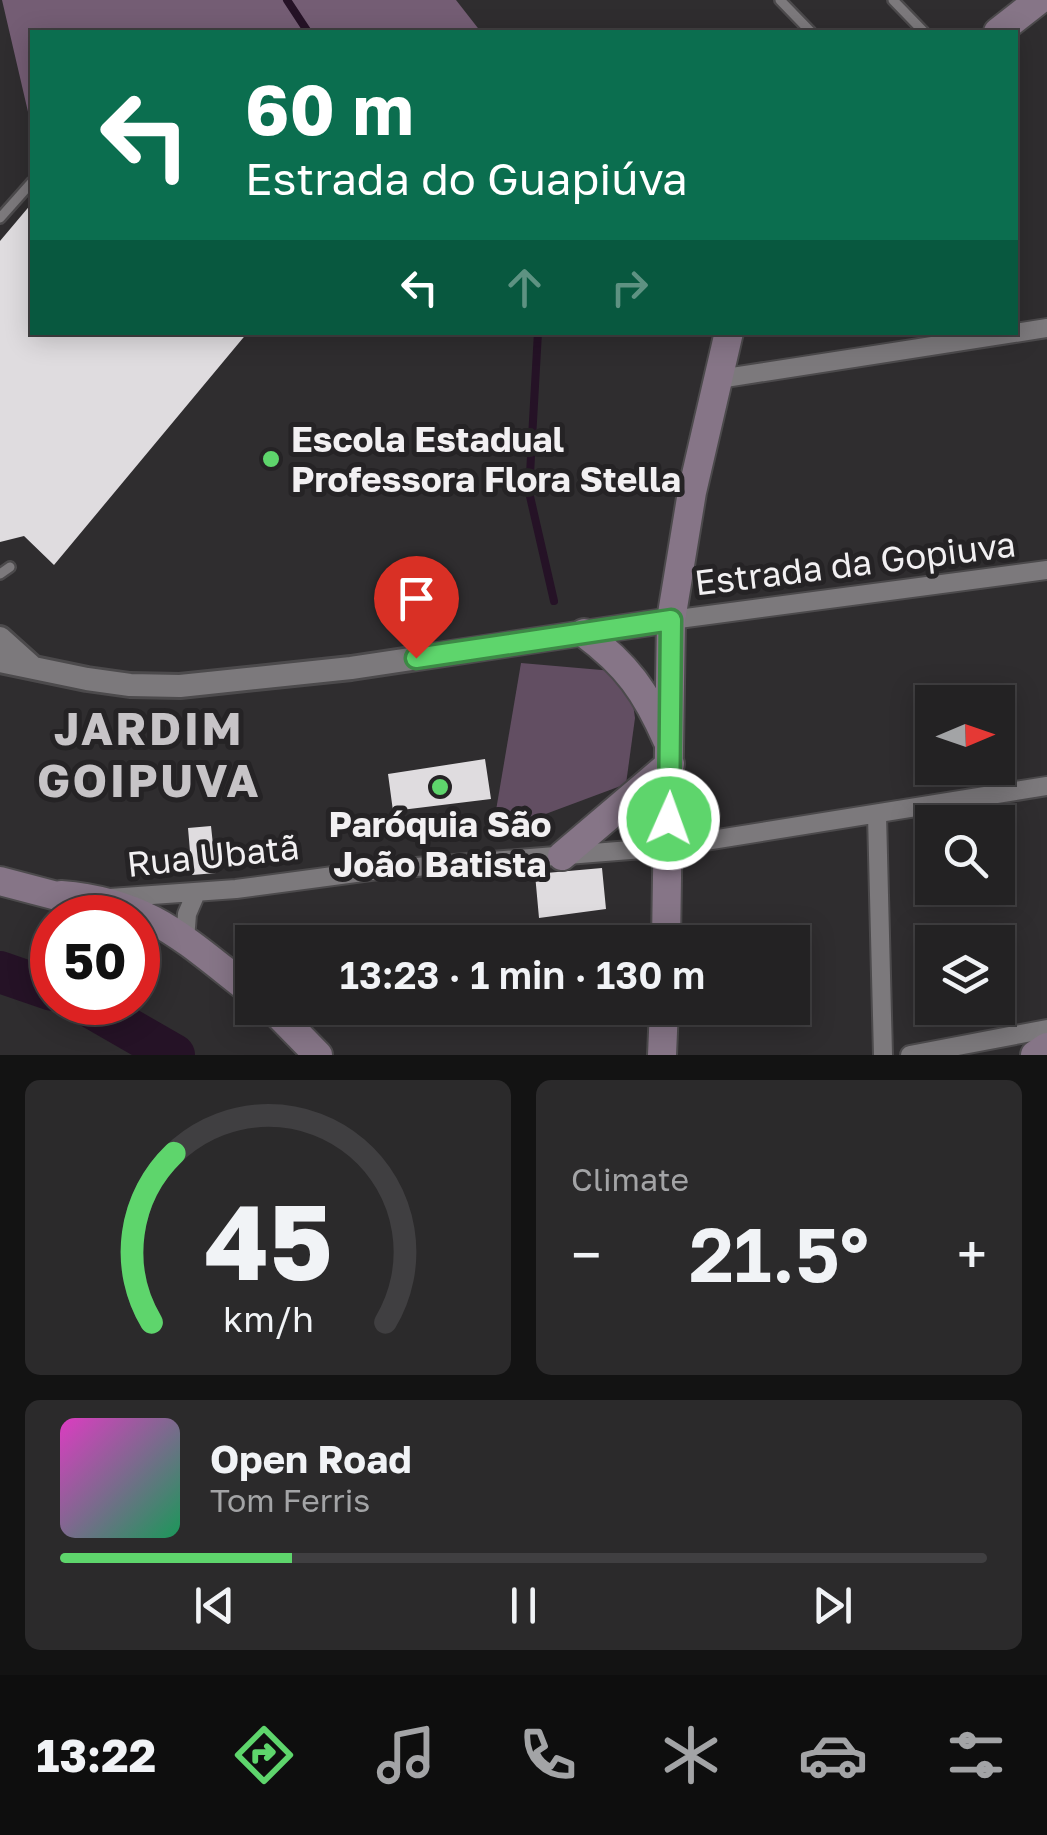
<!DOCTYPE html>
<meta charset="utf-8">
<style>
:root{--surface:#232223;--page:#2b2a2b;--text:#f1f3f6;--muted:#a3a4a6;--line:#403f41;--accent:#5ed56c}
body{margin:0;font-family:"Golos Text",sans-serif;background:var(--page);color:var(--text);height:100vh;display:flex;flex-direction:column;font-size:38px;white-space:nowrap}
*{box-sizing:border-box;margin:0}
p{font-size:32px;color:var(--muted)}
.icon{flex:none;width:55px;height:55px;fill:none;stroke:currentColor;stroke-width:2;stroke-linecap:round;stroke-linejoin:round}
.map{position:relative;height:1055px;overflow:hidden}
.side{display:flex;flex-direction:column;gap:25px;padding:25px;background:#131313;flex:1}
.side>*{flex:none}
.top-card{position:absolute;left:30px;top:30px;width:988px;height:305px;border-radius:0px;box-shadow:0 5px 25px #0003,0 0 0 2px var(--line);background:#0b6e4f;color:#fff;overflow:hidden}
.needle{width:65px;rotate:88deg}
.fabs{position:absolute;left:915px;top:685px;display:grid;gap:20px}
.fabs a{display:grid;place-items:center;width:100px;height:100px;border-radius:0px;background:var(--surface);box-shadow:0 5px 25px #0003,0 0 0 2px var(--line);font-size:50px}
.speed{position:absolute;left:30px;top:895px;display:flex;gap:20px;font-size:50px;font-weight:700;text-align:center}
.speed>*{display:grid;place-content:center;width:130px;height:130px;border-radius:50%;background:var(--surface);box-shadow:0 5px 25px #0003,0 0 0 2px var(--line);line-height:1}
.speed .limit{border:15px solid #d22;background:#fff;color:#111}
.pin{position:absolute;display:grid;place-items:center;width:85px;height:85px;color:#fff;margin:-102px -42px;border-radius:50% 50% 50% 0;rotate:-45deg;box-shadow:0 0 10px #0007}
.pin .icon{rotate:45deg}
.me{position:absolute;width:110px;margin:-55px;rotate:2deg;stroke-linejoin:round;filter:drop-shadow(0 0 8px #0008)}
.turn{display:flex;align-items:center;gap:35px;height:210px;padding:0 50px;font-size:45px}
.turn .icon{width:130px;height:130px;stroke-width:2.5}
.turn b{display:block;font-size:70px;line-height:85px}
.lanes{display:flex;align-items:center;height:95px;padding:0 50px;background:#0003;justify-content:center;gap:50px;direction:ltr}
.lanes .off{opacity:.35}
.big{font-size:75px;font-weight:600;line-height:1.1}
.side .tile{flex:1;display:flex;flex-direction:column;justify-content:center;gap:15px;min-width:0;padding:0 35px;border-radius:15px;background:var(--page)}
.side .dial{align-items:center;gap:0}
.dial svg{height:260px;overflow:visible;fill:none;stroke:var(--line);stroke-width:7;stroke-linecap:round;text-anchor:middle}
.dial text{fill:var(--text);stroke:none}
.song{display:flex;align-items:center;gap:30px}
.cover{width:120px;height:120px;border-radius:15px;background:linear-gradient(135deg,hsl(310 70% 55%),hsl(150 70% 35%))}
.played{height:10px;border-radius:5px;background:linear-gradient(90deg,var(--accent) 25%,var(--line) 25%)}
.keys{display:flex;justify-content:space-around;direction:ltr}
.heat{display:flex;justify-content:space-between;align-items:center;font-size:55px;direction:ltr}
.side .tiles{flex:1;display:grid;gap:25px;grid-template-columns:1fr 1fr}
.tile:last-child{grid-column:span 2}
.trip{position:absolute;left:235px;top:925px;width:575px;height:100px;border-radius:0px;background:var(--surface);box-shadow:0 5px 25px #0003,0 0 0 2px var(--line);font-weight:600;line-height:100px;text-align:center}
.menu{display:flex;height:160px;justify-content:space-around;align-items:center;background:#0e0e0e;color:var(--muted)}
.menu .icon{width:70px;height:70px}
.menu .selected{color:var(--accent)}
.menu b{font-size:45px;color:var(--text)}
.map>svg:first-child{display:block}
.green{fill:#624e62}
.forest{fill:#745d74}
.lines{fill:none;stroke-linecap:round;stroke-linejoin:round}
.stream{stroke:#251226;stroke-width:8}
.river{stroke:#251226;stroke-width:42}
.building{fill:#dfdcdf}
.service-casing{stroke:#4c4a4c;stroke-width:14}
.minor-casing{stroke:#4c4a4c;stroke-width:22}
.tertiary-casing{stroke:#4c4a4c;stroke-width:28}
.secondary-casing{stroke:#4c4a4c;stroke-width:32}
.service{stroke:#7c797c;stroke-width:9}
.minor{stroke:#7c797c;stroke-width:18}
.tertiary{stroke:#7c797c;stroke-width:22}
.secondary{stroke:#867587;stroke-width:28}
.route-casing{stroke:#3d8a46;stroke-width:25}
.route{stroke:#5ed56c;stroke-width:18}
.poi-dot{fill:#5ed56c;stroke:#252325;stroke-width:4}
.labels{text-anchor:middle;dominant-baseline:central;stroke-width:10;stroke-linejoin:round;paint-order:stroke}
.poi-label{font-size:35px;font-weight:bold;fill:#f2f0f2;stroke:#252325;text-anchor:start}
.street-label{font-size:35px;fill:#f2f0f2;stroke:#252325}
.district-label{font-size:45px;font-weight:bold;letter-spacing:2.5px;fill:#c7c4c7;stroke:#252325}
</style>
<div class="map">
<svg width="1047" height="1055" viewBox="0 0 1047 1055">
<rect width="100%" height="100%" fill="#2f2d2f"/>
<path class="green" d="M521,663L613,671L632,697L635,718L626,784L492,834Z"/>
<path class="forest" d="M2,0H456L481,32H32V129Z"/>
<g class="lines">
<path class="stream" d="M287,0L308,32
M538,332L529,492L554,601"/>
<path class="river" d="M0,972L52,990
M82,1002L174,1055"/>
</g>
<path class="building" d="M32,203V332H248L54,565L24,536L0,542V241Z
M485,759L491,799L393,811L388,774Z
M211,826L216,873L192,875L188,828Z
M602,868L606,909L539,918L535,874Z"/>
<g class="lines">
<g class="service-casing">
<path id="service" d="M780,0L811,32
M893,0L924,32
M0,218L32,182
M0,574L10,567"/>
</g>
<g class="minor-casing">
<path id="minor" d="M719,379L1047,328
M671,620L1047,570
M877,815L883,1055
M110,898L236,889L378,870L668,847L1047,786
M185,940L187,914L196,893
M910,1055L1047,1029"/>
</g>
<g class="tertiary-casing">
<path id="tertiary" d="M0,638L30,665
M0,661L87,679L130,685L180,686L351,668L671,620"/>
</g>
<g class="secondary-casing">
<path id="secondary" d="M998,32L1039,0
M584,633C627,665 646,692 667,740
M562,856L670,764
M0,881L76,901
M61,895C150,902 186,941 252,992
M666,942L671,620L692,492L729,332
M272,1008L318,1055
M662,1055L664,1008
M1035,1055L1047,1047"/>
</g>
<use href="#service" class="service"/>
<use href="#minor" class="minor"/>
<use href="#tertiary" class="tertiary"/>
<use href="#secondary" class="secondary"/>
</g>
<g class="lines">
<g class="route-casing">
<path id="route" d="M416,658L671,620L669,819"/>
</g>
<use href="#route" class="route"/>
</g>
<g class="poi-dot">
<circle cx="271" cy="459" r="10"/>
<circle cx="440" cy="787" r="10"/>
</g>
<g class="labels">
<g class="poi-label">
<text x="291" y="439">Escola Estadual<tspan x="291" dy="40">Professora Flora Stella</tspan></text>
<text x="440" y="824" text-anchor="middle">Paróquia São<tspan x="440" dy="40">João Batista</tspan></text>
</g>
<g class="street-label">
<text transform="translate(855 563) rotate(-7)">Estrada da Gopiuva</text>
<text transform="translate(213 855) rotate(-6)">Rua Ubatã</text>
</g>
<g class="district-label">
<text x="149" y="728">JARDIM<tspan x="149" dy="52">GOIPUVA</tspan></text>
</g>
</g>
</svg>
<div class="fabs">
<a><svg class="needle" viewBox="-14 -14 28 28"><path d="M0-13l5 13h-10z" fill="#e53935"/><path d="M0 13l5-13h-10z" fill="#a3a4a6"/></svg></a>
<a><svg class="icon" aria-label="search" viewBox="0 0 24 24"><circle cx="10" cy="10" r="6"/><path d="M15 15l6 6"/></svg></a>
<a><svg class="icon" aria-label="layers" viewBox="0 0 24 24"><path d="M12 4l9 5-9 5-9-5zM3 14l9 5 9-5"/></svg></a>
</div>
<div class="speed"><div class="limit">50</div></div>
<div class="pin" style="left:416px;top:658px;background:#d93025"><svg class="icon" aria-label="arrive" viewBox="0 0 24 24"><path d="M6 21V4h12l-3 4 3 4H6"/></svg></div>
<svg class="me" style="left:669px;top:819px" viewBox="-20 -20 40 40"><circle r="17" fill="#5ed56c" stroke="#fff" stroke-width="3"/><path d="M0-11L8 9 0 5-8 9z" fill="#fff"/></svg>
<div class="trip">13:23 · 1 min · 130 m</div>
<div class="top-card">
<div class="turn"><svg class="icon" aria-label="left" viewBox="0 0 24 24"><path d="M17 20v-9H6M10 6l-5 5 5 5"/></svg><div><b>60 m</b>Estrada do Guapiúva</div></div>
<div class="lanes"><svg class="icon" aria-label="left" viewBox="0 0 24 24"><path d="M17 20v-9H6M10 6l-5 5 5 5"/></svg><svg class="icon off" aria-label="ahead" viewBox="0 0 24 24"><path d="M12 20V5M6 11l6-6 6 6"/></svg><svg class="icon off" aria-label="right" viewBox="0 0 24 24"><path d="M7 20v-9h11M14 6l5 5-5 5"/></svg></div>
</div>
</div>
<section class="side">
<div class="tiles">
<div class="tile dial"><svg viewBox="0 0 100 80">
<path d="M14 69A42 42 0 1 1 86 69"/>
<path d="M14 69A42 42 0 0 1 21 17" stroke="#5ed56c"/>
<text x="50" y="56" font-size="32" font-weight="700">45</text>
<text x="50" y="72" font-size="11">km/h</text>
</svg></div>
<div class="tile"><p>Climate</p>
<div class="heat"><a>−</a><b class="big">21.5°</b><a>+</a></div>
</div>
<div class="tile">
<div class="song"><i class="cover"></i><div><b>Open Road</b><p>Tom Ferris</p></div></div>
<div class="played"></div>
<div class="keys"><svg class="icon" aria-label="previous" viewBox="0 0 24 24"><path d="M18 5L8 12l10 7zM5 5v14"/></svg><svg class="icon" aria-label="pause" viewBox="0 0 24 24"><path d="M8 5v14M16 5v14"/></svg><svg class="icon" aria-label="next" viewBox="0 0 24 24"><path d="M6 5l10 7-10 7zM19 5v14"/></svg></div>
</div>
</div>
</section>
<nav class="menu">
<b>13:22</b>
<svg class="icon selected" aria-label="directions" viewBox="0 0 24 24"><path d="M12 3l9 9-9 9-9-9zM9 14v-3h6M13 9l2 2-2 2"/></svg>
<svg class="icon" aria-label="music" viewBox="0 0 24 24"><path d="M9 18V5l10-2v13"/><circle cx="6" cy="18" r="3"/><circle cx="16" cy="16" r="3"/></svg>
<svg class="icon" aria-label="phone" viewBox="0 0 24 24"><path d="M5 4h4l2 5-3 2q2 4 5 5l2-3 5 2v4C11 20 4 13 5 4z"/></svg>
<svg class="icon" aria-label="climate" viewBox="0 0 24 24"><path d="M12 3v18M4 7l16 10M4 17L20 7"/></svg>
<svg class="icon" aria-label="car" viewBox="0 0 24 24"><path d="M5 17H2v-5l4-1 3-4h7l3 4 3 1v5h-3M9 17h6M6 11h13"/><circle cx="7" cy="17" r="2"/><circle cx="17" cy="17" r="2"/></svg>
<svg class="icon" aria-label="filters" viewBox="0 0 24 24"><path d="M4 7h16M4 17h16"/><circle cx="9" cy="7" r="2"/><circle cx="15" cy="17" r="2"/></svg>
</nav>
